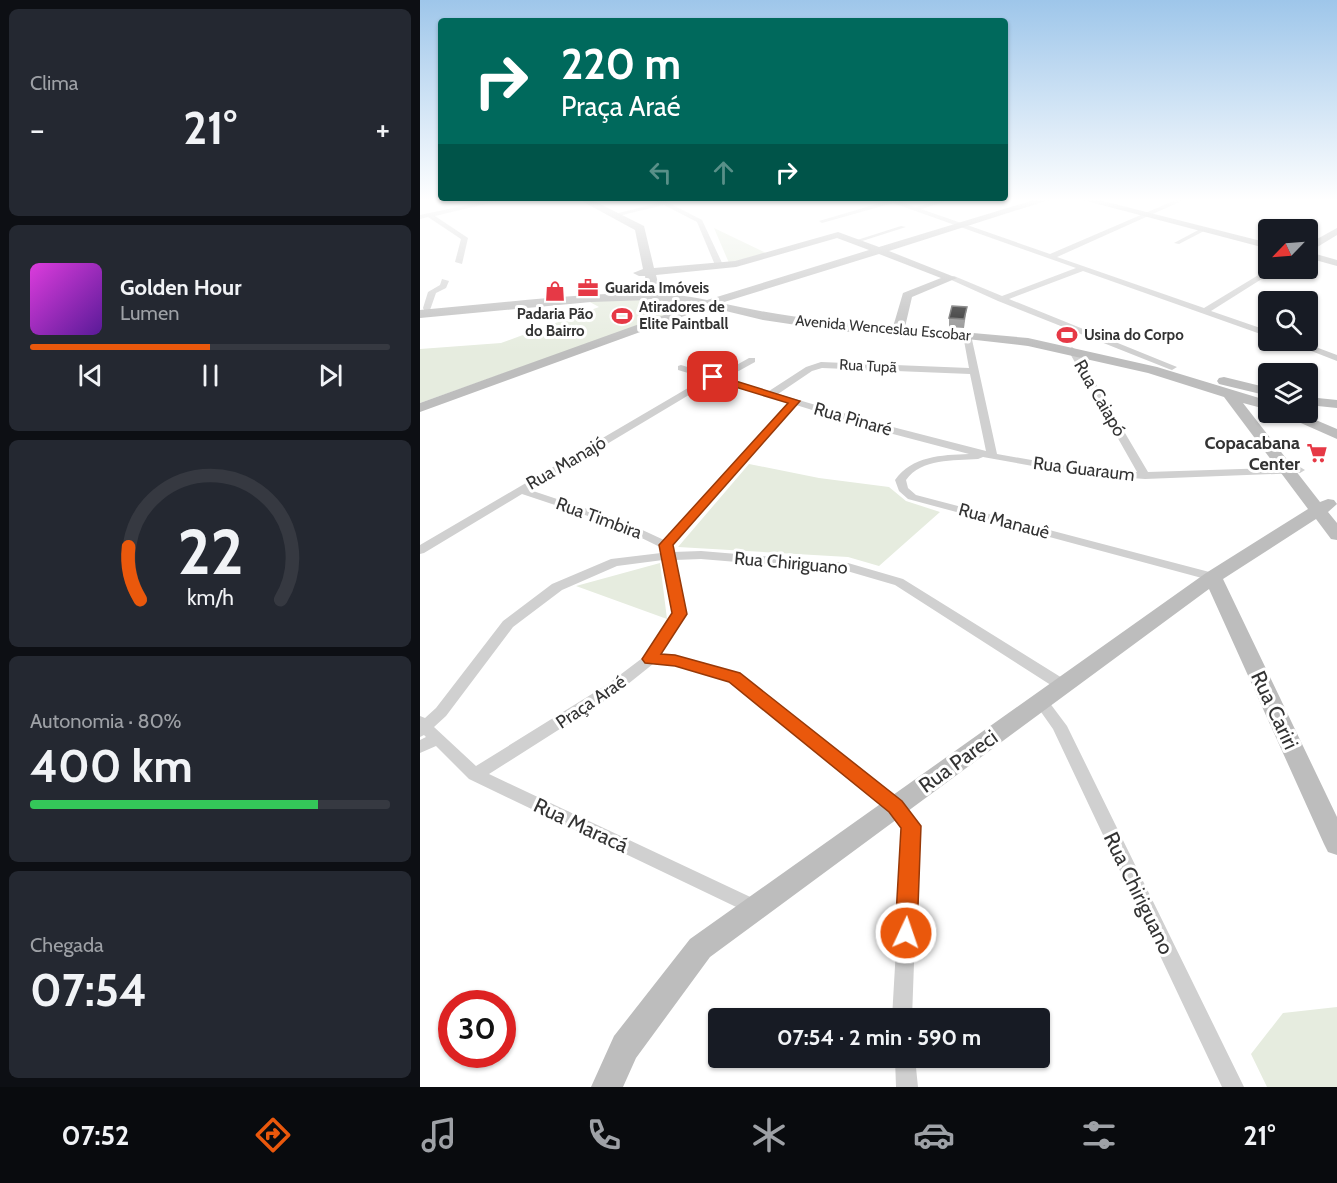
<!DOCTYPE html>
<html lang="pt">
<meta charset="utf-8">
<style>
:root{--surface:#171b24;--page:#242831;--text:#f1f3f6;--muted:#9ea1a6;--line:#363941;--accent:#ea580c}
body{margin:0;font-family:Cabin,sans-serif;background:var(--page);color:var(--text);height:100vh;display:flex;flex-direction:column;font-size:22px;white-space:nowrap}
*{box-sizing:border-box;margin:0}
p{font-size:20px;color:var(--muted)}
.icon{flex:none;width:33px;height:33px;fill:none;stroke:currentColor;stroke-width:2;stroke-linecap:round;stroke-linejoin:round}
.map{position:relative;flex:1;overflow:hidden}
.details{display:flex;flex-direction:column;gap:9px;padding:9px;background:#0d0f14;width:420px}
.details>*{flex:none}
.top-card{position:absolute;left:18px;top:18px;width:570px;height:183px;border-radius:6px;box-shadow:0 2px 4px #0004;background:#00695c;color:#fff;overflow:hidden}
.needle{width:39px;rotate:245deg}
.fabs{position:absolute;left:838px;top:219px;display:grid;gap:12px}
.fabs a{display:grid;place-items:center;width:60px;height:60px;border-radius:6px;background:var(--surface);box-shadow:0 2px 4px #0004;font-size:30px}
.speed{position:absolute;left:18px;top:990px;display:flex;gap:12px;font-size:30px;font-weight:700;text-align:center}
.speed>*{display:grid;place-content:center;width:78px;height:78px;border-radius:50%;background:var(--surface);box-shadow:0 2px 4px #0004;line-height:1}
.speed .limit{border:9px solid #d22;background:#fff;color:#111}
.pin{position:absolute;display:grid;place-items:center;width:51px;height:51px;color:#fff;margin:-26px;border-radius:12px;box-shadow:0 3px 9px #0006}
.me{position:absolute;width:66px;margin:-33px;rotate:3deg;stroke-linejoin:round;filter:drop-shadow(0 0 4px #0008)}
.turn{display:flex;align-items:center;gap:21px;height:126px;padding:0 24px;font-size:27px}
.turn .icon{width:78px;height:78px;stroke-width:2.5}
.turn b{display:block;font-size:42px;line-height:51px}
.lanes{display:flex;align-items:center;height:57px;padding:0 24px;background:#0003;justify-content:center;gap:30px;direction:ltr}
.lanes .off{opacity:.35}
.big{font-size:45px;font-weight:800;line-height:1.1}
.details .tile{flex:1;display:flex;flex-direction:column;justify-content:center;gap:9px;min-width:0;padding:0 21px;border-radius:9px;background:var(--page)}
.details .dial{align-items:center;gap:0}
.dial svg{height:156px;overflow:visible;fill:none;stroke:var(--line);stroke-width:7;stroke-linecap:round;text-anchor:middle}
.dial text{fill:var(--text);stroke:none}
.song{display:flex;align-items:center;gap:18px}
.cover{width:72px;height:72px;border-radius:9px;background:linear-gradient(135deg,hsl(300 70% 55%),hsl(270 70% 35%))}
.played{height:6px;border-radius:3px;background:linear-gradient(90deg,var(--accent) 50%,var(--line) 50%)}
.keys{display:flex;justify-content:space-around;direction:ltr}
.heat{display:flex;justify-content:space-between;align-items:center;font-size:33px;direction:ltr}
.charge{height:9px;border-radius:4px;background:linear-gradient(90deg,#34c759 80%,var(--line) 0)}
.trip{position:absolute;left:288px;top:1008px;width:342px;height:60px;border-radius:6px;background:var(--surface);box-shadow:0 2px 4px #0004;font-weight:800;line-height:60px;text-align:center}
.dock{display:flex;height:96px;justify-content:space-around;align-items:center;background:#090b0e;color:var(--muted)}
.dock .icon{width:42px;height:42px}
.dock .current{color:var(--accent)}
.dock b{font-size:27px;color:var(--text)}
main{display:flex;flex:1;min-height:0}
.map>svg:first-child{display:block}
.green{fill:#e6ecdf}
.lines{fill:none;stroke-linecap:round;stroke-linejoin:round}
.street{fill:#d0d0d0;fill-rule:evenodd}
.secondary{fill:#bdbdbd;fill-rule:evenodd}
.wall{fill:#8c8c8c}
.building{fill:#1a1a1a;stroke:#5f5f5f;stroke-width:1.5}
.route{fill:#ea580c;stroke:#983908;stroke-width:1.5}
.labels{text-anchor:middle;dominant-baseline:central;stroke-width:6;stroke-linejoin:round;paint-order:stroke}
.far-poi-label{font-size:15px;font-weight:bold;fill:#333;stroke:#fff;text-anchor:start}
.far-street-label{font-size:15px;fill:#333;stroke:#fff}
.street-label{font-size:18px;fill:#333;stroke:#fff}
.poi-label{font-size:18px;font-weight:bold;fill:#333;stroke:#fff;text-anchor:end}
.near-street-label{font-size:21px;fill:#333;stroke:#fff}
</style>
<main>
<section class="details">
<div class="tile"><p>Clima</p>
<div class="heat"><a>−</a><b class="big">21°</b><a>+</a></div>
</div>
<div class="tile">
<div class="song"><i class="cover"></i><div><b>Golden Hour</b><p>Lumen</p></div></div>
<div class="played"></div>
<div class="keys"><svg class="icon" aria-label="previous" viewBox="0 0 24 24"><path d="M18 5L8 12l10 7zM5 5v14"/></svg><svg class="icon" aria-label="pause" viewBox="0 0 24 24"><path d="M8 5v14M16 5v14"/></svg><svg class="icon" aria-label="next" viewBox="0 0 24 24"><path d="M6 5l10 7-10 7zM19 5v14"/></svg></div>
</div>
<div class="tile dial"><svg viewBox="0 0 100 80">
<path d="M14 69A42 42 0 1 1 86 69"/>
<path d="M14 69A42 42 0 0 1 8 42" stroke="#ea580c"/>
<text x="50" y="56" font-size="32" font-weight="700">22</text>
<text x="50" y="72" font-size="11">km/h</text>
</svg></div>
<div class="tile"><p>Autonomia · 80%</p><b class="big">400 km</b><div class="charge"></div></div>
<div class="tile"><p>Chegada</p><b class="big">07:54</b></div>
</section>
<div class="map">
<svg width="917" height="1087" viewBox="0 0 917 1087">
<rect width="100%" height="100%" fill="#fff"/>
<path class="green" d="M294,228L346,253L309,263Z
M218,300L271,307L0,403V349L81,343L179,307L168,301Z
M329,464L399,478L469,487L486,501L520,512L459,566L428,557L258,547Z
M240,563L247,619L156,586Z
M917,1007V1087H847L831,1054L863,1013Z"/>
<g class="lines">
<path class="street" d="M76,199H87L15,216L48,238L42,264L35,262L41,239L8,217L0,219V215Z
M233,199H241L282,220L303,265L302,267L295,265L277,222L244,205L194,217L191,215L238,203Z
M464,199L476,200L495,207L527,199V201L501,209L630,254L758,199H766L637,257L784,308L850,268H859L791,311L849,331V337L663,271L589,299L757,367L752,370L749,369L578,301L527,278L534,276L582,296L656,268L473,203L402,223L399,221L467,201Z
M481,226L486,227L439,242L434,241Z
M784,227L787,229L786,230L759,244L754,243Z
M22,279L29,281L26,288L16,293L10,310H4L3,308L8,292L20,285Z
M544,333L551,335L577,454L657,468L717,472L648,350L652,347L656,350L728,472L880,467L885,470L880,473L725,479L657,474L563,457L558,459C533,461 502,458 486,480L488,488L496,495L797,574L799,577L797,580L793,581L488,499L479,491L475,480C492,456 521,455 549,454L454,429L376,405L252,545L253,552L281,551L428,563L483,579L647,681L649,685L647,689L642,690L637,689L475,585L427,571L281,559L255,560L266,613L240,655H255L319,673L482,801L499,826L492,1018H472L483,828L470,811L309,681L255,665L233,664L198,692L69,774L341,902L344,908L341,914L335,916L49,779L16,746L0,753V740L6,737L4,735L0,737V716L5,718L16,708L83,621L132,584L191,559L241,553L240,547L195,525L102,494L4,553L0,554V545L285,378L258,370V366L261,365L297,376L329,358H335V362L306,378L349,391L386,367L401,362L549,368L543,335ZM402,368L550,374L566,451L461,424L358,394L392,371ZM294,380L368,403L244,540L203,521L110,490ZM243,560L252,613L225,656L188,684L56,766L14,727L26,716L93,627L142,590L197,566Z
M863,340H877L917,355V361Z
M621,697L626,698L647,726L824,1087H802L633,729L614,702L616,698Z
M475,1058H495L498,1087H476Z"/>
<path class="secondary" d="M158,199H170L224,226L234,268L315,261L418,232L459,247L617,199H632L469,251L537,278L492,297L485,327L608,338L737,367L849,401V410L823,403L900,502L908,499L914,500L917,504L908,512L917,523V540L911,539L896,519L803,579L917,817V855L908,852L904,844L789,589L290,957L216,1058L203,1087H171L194,1036L270,939L786,573L888,509L804,397L728,373L608,346L547,339L417,331L343,320L289,307L0,412V403L275,304L230,300L171,302L0,318V310C43,306 85,302 128,298C181,294 235,288 287,300L449,250L417,238L316,267L236,275L238,283L232,286L226,283L225,276H219L213,273L223,269L215,230ZM459,254L521,278L483,293L473,327C415,323 358,316 301,303Z
M659,199H675L849,243V249Z
M917,228V235L889,252L917,260V266L888,258V244Z
M804,377L849,388V396L799,384L797,381L799,378Z
M888,397L917,400V408L888,405Z
M856,412H877L917,429V439Z"/>
</g>
<path class="wall" d="M547,307L544,328L529,327V318Z"/>
<path class="building" d="M532,306L547,307L544,319L529,318Z"/>
<linearGradient id="sky" x2="0" y2="1"><stop stop-color="#9ec6ea"/><stop offset="0.57" stop-color="#fff"/><stop offset="1" stop-color="#fff" stop-opacity="0"/></linearGradient>
<rect width="917" height="351" fill="url(#sky)"/>
<path class="route" d="M293,374L380,401L253,545L267,614L241,654L255,655L320,673L482,801L501,826L497,933L493,940L486,943L479,940L475,933L481,828L469,812L309,682L255,666L225,663L222,659L252,613L239,545L368,403L289,379V375Z"/>
<defs>
<g id="office-bare" transform="scale(1.62)"><path d="M-6-3h4V-5.5h4V-3h4V5H-6ZM-1-4.5V-3h2v-1.5ZM-6 0V1H6V0Z" fill="#e63946" stroke="#fff" stroke-width="2.5" paint-order="stroke"/></g>
<g id="shop-bare" transform="scale(1.62)"><path d="M-5-2.5h2.3a2.7 3.5 0 0 1 5.4 0H5L5.5 6h-11ZM-1.5-2.5h3a1.5 2.3 0 0 0-3 0Z" fill="#e63946" stroke="#fff" stroke-width="2.5" paint-order="stroke"/></g>
<g id="stadium-bare" transform="scale(1.62)"><path d="M0-5a6.5 5 0 1 0 0 10a6.5 5 0 1 0 0-10ZM-3.5-1.8h7v3.6h-7Z" fill="#e63946" stroke="#fff" stroke-width="2.5" paint-order="stroke"/></g>
<g id="supermarket-bare" transform="scale(1.62)"><path d="M-6-5.5h2.5l.6 2H6L4.5 2H-2.5L-4.4-4H-6ZM-1.5 3.2a1.3 1.3 0 1 0 .1 0ZM3 3.2a1.3 1.3 0 1 0 .1 0Z" fill="#e63946" stroke="#fff" stroke-width="2.5" paint-order="stroke"/></g>
</defs>
<g fill-rule="evenodd">
<use href="#office-bare" x="168" y="288"/>
<use href="#shop-bare" x="135" y="291"/>
<use href="#stadium-bare" x="202" y="316"/>
<use href="#stadium-bare" x="647" y="335"/>
<use href="#supermarket-bare" x="897" y="453"/>
</g>
<g class="labels">
<g class="far-poi-label">
<text x="185" y="288">Guarida Imóveis</text>
<text x="219" y="307">Atiradores de<tspan x="219" dy="17">Elite Paintball</tspan></text>
<text x="135" y="314" text-anchor="middle">Padaria Pão<tspan x="135" dy="17">do Bairro</tspan></text>
<text x="664" y="335">Usina do Corpo</text>
</g>
<g class="far-street-label">
<text transform="translate(463 328) rotate(5)">Avenida Wenceslau Escobar</text>
<text transform="translate(448 366) rotate(3)">Rua Tupã</text>
</g>
<g class="street-label">
<text transform="translate(680 398) rotate(60)">Rua Caiapó</text>
<text transform="translate(433 419) rotate(16)">Rua Pinaré</text>
<text transform="translate(146 463) rotate(-30)">Rua Manajó</text>
<text transform="translate(664 469) rotate(7)">Rua Guaraum</text>
<text transform="translate(179 518) rotate(20)">Rua Timbira</text>
<text transform="translate(584 521) rotate(15)">Rua Manauê</text>
<text transform="translate(371 563) rotate(5)">Rua Chiriguano</text>
<text transform="translate(171 702) rotate(-34)">Praça Araé</text>
</g>
<g class="poi-label">
<text x="880" y="443">Copacabana<tspan x="880" dy="21">Center</tspan></text>
</g>
<g class="near-street-label">
<text transform="translate(855 710) rotate(65)">Rua Cariri</text>
<text transform="translate(538 761) rotate(-36)">Rua Pareci</text>
<text transform="translate(161 825) rotate(25)">Rua Maracá</text>
<text transform="translate(719 893) rotate(64)">Rua Chiriguano</text>
</g>
</g>
</svg>
<div class="fabs">
<a><svg class="needle" viewBox="-14 -14 28 28"><path d="M0-13l5 13h-10z" fill="#e53935"/><path d="M0 13l5-13h-10z" fill="#9ea1a6"/></svg></a>
<a><svg class="icon" aria-label="search" viewBox="0 0 24 24"><circle cx="10" cy="10" r="6"/><path d="M15 15l6 6"/></svg></a>
<a><svg class="icon" aria-label="layers" viewBox="0 0 24 24"><path d="M12 4l9 5-9 5-9-5zM3 14l9 5 9-5"/></svg></a>
</div>
<div class="speed"><div class="limit">30</div></div>
<div class="pin" style="left:293px;top:377px;background:#d93025"><svg class="icon" aria-label="arrive" viewBox="0 0 24 24"><path d="M6 21V4h12l-3 4 3 4H6"/></svg></div>
<svg class="me" style="left:486px;top:933px" viewBox="-20 -20 40 40"><circle r="17" fill="#ea580c" stroke="#fff" stroke-width="3"/><path d="M0-11L8 9 0 5-8 9z" fill="#fff"/></svg>
<div class="trip">07:54 · 2 min · 590 m</div>
<div class="top-card">
<div class="turn"><svg class="icon" aria-label="right" viewBox="0 0 24 24"><path d="M7 20v-9h11M14 6l5 5-5 5"/></svg><div><b>220 m</b>Praça Araé</div></div>
<div class="lanes"><svg class="icon off" aria-label="left" viewBox="0 0 24 24"><path d="M17 20v-9H6M10 6l-5 5 5 5"/></svg><svg class="icon off" aria-label="ahead" viewBox="0 0 24 24"><path d="M12 20V5M6 11l6-6 6 6"/></svg><svg class="icon" aria-label="right" viewBox="0 0 24 24"><path d="M7 20v-9h11M14 6l5 5-5 5"/></svg></div>
</div>
</div>
</main>
<nav class="dock">
<b>07:52</b>
<svg class="icon current" aria-label="directions" viewBox="0 0 24 24"><path d="M12 3l9 9-9 9-9-9zM9 14v-3h6M13 9l2 2-2 2"/></svg>
<svg class="icon" aria-label="music" viewBox="0 0 24 24"><path d="M9 18V5l10-2v13"/><circle cx="6" cy="18" r="3"/><circle cx="16" cy="16" r="3"/></svg>
<svg class="icon" aria-label="phone" viewBox="0 0 24 24"><path d="M5 4h4l2 5-3 2q2 4 5 5l2-3 5 2v4C11 20 4 13 5 4z"/></svg>
<svg class="icon" aria-label="climate" viewBox="0 0 24 24"><path d="M12 3v18M4 7l16 10M4 17L20 7"/></svg>
<svg class="icon" aria-label="car" viewBox="0 0 24 24"><path d="M5 17H2v-5l4-1 3-4h7l3 4 3 1v5h-3M9 17h6M6 11h13"/><circle cx="7" cy="17" r="2"/><circle cx="17" cy="17" r="2"/></svg>
<svg class="icon" aria-label="filters" viewBox="0 0 24 24"><path d="M4 7h16M4 17h16"/><circle cx="9" cy="7" r="2"/><circle cx="15" cy="17" r="2"/></svg>
<b>21°</b>
</nav>
